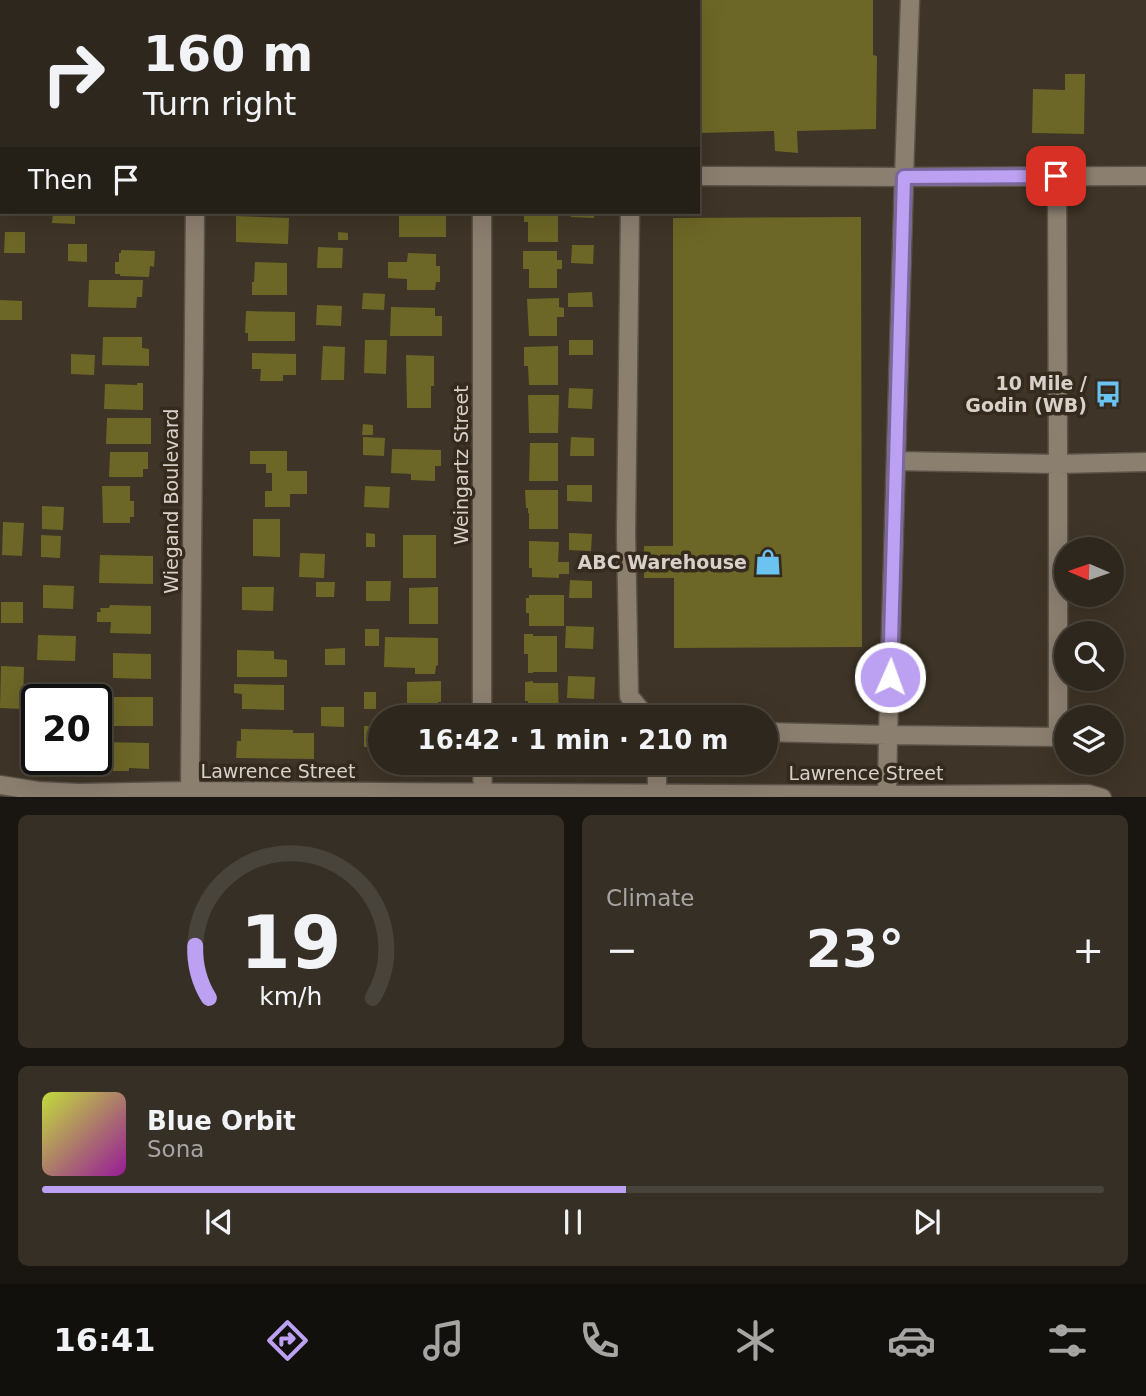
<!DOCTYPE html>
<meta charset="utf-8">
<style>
:root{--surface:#2e271d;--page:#362f26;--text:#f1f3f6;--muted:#a7a5a4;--line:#49443b;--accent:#bca0f2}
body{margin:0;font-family:"DejaVu Sans",sans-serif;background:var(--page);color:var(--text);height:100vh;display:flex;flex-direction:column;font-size:26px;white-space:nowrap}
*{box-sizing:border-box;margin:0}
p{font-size:23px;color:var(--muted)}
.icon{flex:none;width:38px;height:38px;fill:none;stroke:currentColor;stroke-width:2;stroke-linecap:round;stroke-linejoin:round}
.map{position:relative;height:797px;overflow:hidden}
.drawer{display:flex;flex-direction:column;gap:18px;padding:18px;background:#191510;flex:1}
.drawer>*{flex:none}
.banner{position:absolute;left:0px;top:0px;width:700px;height:214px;box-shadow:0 7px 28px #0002,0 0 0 2px var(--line);background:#2e271d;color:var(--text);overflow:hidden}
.needle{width:46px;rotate:272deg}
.tools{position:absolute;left:1054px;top:537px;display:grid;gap:14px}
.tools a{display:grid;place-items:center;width:70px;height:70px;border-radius:50%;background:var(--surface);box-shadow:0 7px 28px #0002,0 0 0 2px var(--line);font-size:35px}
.speed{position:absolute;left:21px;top:684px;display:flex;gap:14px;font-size:35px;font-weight:700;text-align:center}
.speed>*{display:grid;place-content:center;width:91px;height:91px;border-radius:50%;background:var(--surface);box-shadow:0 7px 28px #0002,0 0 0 2px var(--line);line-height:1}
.speed .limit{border:4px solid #111;border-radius:10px;background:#fff;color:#111}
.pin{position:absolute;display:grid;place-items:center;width:60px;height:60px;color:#fff;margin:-30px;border-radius:14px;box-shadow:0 4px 10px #0006}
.me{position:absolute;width:77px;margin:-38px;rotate:2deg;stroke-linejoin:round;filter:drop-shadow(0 0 5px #0008)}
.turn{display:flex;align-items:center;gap:24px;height:147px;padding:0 28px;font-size:32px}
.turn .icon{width:91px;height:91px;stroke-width:2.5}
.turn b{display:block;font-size:49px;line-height:60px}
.then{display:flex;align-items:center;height:66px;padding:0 28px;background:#0003;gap:14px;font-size:26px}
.big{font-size:52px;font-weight:800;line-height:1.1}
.drawer .tile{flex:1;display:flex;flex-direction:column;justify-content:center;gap:10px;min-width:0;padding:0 24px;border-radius:10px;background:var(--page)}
.drawer .dial{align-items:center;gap:0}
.dial svg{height:182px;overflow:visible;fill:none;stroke:var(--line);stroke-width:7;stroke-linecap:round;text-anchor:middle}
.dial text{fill:var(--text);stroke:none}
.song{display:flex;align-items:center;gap:21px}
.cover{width:84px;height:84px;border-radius:10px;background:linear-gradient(135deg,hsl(70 70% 55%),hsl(300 70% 35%))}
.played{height:7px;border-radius:4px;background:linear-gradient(90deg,var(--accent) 55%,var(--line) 55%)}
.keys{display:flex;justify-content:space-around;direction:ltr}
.heat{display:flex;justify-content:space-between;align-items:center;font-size:38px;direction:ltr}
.drawer .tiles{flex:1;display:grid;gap:18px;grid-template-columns:1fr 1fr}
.tile:last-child{grid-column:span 2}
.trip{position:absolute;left:368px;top:705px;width:410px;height:70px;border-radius:35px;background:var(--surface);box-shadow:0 7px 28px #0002,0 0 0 2px var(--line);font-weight:800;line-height:70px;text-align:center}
.dock{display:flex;height:112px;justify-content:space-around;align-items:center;background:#12100c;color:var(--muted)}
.dock .icon{width:49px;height:49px}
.dock .on{color:var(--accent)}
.dock b{font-size:32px;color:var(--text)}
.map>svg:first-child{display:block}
.building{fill:#6c6726}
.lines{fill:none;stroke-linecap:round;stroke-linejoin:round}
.minor-casing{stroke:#5b5248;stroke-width:21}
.minor{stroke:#8b7f70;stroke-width:18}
.route-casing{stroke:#7a689d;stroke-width:18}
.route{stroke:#bca0f2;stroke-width:12}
.labels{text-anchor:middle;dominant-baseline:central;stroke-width:7;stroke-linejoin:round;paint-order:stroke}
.poi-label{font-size:19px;font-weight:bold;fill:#d8d1c9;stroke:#342a1e;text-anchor:end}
.street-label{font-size:19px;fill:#d8d1c9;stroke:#342a1e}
</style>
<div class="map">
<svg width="1146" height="798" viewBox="0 0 1146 798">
<rect width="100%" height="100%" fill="#3e3427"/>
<path class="building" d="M698,0H873V55L877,56L876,129L797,131L798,153L775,151L774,131L698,133Z
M1065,74H1085L1084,134L1032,133L1033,89L1065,90Z
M53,212H75V224L52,223Z
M399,212H446V237H399Z
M524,212H558V242H528V222H524Z
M571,212H594V218L571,217Z
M236,216L289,218L288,244L236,242Z
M861,217L862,647L674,648V578H644V546H673V218Z
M5,232H25V253H4Z
M338,232L348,233V240H338Z
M68,244H87V262L68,261Z
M572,245H594L593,264L571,263Z
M318,247L343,248L342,268H317Z
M121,250L155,251L154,267L150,266L149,277L120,276V274H115V262H119V253H121Z
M523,251H557V260H562V269H557V288H529V269H523Z
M408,253L436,254V266H440V282H436L435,290H407V279L388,278V262H407Z
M255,262L287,263V295H252V282H254Z
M89,280H143L142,297H137L136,308L88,307Z
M592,292L593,307H568V293Z
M363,293L385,294L384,310L362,309Z
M559,298V307L564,308V317H557V336H529L527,299Z
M0,300L22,301V320H0Z
M317,305L342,306L341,326L316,325Z
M391,307L435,308V316H442V336H390Z
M246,311L295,312V341H248V333H245Z
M103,337H142V348L149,349V366L102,365Z
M365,340H387L386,374L364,373Z
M569,340H593V355H569Z
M323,346L345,347L344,380H321Z
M558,346V385H529L528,366H524V347Z
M252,353L296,354V375H283V381H260L261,369H252Z
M71,354L95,355L94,375L71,374Z
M406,355L434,356V386H431V408H407Z
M137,383H143V410L104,409L105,384L137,385Z
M569,388L593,389L592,409L568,408Z
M528,395H559L558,433H529Z
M107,418H151V444H106Z
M363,424L373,425V435H362Z
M363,437L385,438L384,456L363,455Z
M571,437L594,438V456H570Z
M530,443H558V481H529Z
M392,449L441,450V466H435V481L411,480V474L391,473Z
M250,451H287V471H307V494H290V507H265V491H272V473H266V464H250Z
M110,452H148V469H143V477H109Z
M567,485H592V502L567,501Z
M102,486H130V501H134V517H130V523H103Z
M365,486L390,487L389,508L364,507Z
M525,490H558V529H529V513H528V508H526Z
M42,506L64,507L63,530L42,529Z
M253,519H280V557L253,556Z
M3,522L24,523L22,556L2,555Z
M366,533L375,534V547H366Z
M569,533L592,534L591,551L569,550Z
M41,535L61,536L60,558L41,557Z
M403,535H436V578H403Z
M529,541L559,542L558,562H569V574H559V578L532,577V568H529Z
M300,553L325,554L324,578L299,577Z
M100,555L153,556V584L99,583Z
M570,580L592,581V598H569Z
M366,581H391L390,601H366Z
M316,582H335L334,597H316Z
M43,585L74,586L73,609L43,608Z
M242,587H274L273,611L242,610Z
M438,587V624H409V588Z
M529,595H564V626H529V613H526V598H529Z
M1,602H23V623H1Z
M110,605L151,606V634L110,633L111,622H97V612H101L100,608H109Z
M566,626L594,627L593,649L565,648Z
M365,629H379V646H365Z
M524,634H533V636H557V672H533V673H528V654H524Z
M38,635L76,636L75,661L37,660Z
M385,637L438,638V665L436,666L435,674H415V668L384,667Z
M345,648V665H325V649Z
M237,650L274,651V659L287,660V677H237Z
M113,653L151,654V679L113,678Z
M1,666L24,667L23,709L0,708Z
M568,676L595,677L594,699L567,698Z
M441,681V702H438V718H407V682Z
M533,681V683H558L559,718H528V701H525V682Z
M234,684L284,685V710L242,709V694L234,693Z
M364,692H376V709H364Z
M107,697H153V726H107L108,722H105V700L108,701Z
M321,707H344V727L321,726Z
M364,726H379L378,747H364Z
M241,729L293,730V733H314V759L236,758L237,741H241Z
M103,742L149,743V769L129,768V771H113V768H103Z
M408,763H443V767H408Z"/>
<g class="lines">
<g class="minor-casing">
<path id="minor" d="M409,0V2
M481,0V2
M629,0V2
M910,0L904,177L1146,176
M196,2V0
M698,176L904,177L888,735L1058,737V464L1146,462
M482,212V718
M630,212L626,533L629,696L647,718
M896,461L1058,464L1057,176
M765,732L888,735L887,798
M482,763L483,798
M657,763V794
M0,785L38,791L78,793L190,791L887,795L1088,794L1102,798
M190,791L195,212"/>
</g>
<use href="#minor" class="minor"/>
</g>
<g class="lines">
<g class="route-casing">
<path id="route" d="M890,677L904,177L1056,176"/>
</g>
<use href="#route" class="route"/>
</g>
<defs>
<g id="bus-bare" transform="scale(2.1)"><path d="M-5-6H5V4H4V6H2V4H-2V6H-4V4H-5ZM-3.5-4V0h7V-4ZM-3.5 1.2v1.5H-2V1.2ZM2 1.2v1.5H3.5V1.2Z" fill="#6bc3f2" stroke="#342a1e" stroke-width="2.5" paint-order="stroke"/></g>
<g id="shop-bare" transform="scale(2.1)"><path d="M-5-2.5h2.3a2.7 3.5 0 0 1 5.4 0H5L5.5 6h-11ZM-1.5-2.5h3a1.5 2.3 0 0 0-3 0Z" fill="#6bc3f2" stroke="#342a1e" stroke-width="2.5" paint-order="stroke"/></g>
</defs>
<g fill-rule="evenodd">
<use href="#bus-bare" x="1108" y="394"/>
<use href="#shop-bare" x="768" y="562"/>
</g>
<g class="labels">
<g class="poi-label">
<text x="1087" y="383">10 Mile /<tspan x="1087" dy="22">Godin (WB)</tspan></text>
<text x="747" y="562">ABC Warehouse</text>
</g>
<g class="street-label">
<text transform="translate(461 465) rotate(-90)">Weingartz Street</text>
<text transform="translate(171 501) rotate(-90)">Wiegand Boulevard</text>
<text x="278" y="771">Lawrence Street</text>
<text x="866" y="773">Lawrence Street</text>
</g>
</g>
</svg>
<div class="tools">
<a><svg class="needle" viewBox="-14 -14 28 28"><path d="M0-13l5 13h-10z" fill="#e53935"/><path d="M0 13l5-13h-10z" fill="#a7a5a4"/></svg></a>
<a><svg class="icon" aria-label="search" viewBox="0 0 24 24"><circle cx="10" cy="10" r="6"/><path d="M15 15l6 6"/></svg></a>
<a><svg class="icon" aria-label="layers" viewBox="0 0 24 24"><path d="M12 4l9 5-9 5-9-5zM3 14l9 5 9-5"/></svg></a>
</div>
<div class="speed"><div class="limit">20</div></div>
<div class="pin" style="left:1056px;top:176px;background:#d93025"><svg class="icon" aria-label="arrive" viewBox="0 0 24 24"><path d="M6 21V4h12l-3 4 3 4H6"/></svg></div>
<svg class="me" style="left:890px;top:677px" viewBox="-20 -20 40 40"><circle r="17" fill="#bca0f2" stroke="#fff" stroke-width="3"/><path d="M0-11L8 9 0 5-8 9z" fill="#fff"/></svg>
<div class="trip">16:42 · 1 min · 210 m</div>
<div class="banner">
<div class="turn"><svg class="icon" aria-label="right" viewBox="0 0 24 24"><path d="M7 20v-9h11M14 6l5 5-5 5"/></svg><div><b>160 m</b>Turn right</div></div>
<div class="then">Then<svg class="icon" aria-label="arrive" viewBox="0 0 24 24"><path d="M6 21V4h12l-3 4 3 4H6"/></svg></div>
</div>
</div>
<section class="drawer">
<div class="tiles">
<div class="tile dial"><svg viewBox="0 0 100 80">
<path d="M14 69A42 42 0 1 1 86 69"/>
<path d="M14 69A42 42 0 0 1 8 46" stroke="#bca0f2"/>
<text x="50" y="56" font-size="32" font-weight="700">19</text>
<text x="50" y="72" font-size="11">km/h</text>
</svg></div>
<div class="tile"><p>Climate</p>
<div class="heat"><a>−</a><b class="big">23°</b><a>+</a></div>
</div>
<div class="tile">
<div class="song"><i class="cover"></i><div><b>Blue Orbit</b><p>Sona</p></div></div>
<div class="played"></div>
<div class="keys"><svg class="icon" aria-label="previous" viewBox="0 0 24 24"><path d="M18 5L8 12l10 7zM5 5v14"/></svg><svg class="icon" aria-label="pause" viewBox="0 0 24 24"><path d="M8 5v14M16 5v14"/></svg><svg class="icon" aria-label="next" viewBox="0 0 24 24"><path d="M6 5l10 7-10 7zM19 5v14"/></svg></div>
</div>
</div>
</section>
<nav class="dock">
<b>16:41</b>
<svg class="icon on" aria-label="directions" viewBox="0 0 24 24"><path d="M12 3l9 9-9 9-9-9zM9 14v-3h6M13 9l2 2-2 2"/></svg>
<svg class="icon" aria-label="music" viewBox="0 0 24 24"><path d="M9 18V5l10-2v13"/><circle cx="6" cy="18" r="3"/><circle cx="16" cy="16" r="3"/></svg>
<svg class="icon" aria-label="phone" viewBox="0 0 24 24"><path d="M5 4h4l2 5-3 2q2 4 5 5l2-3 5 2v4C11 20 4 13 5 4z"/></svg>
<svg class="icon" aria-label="climate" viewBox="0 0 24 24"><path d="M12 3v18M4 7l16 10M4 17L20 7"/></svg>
<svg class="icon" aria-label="car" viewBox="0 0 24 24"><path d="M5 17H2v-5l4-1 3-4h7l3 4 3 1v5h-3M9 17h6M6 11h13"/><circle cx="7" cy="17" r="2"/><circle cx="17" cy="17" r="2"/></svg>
<svg class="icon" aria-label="filters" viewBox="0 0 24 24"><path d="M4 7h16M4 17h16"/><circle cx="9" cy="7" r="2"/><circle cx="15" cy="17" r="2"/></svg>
</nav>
